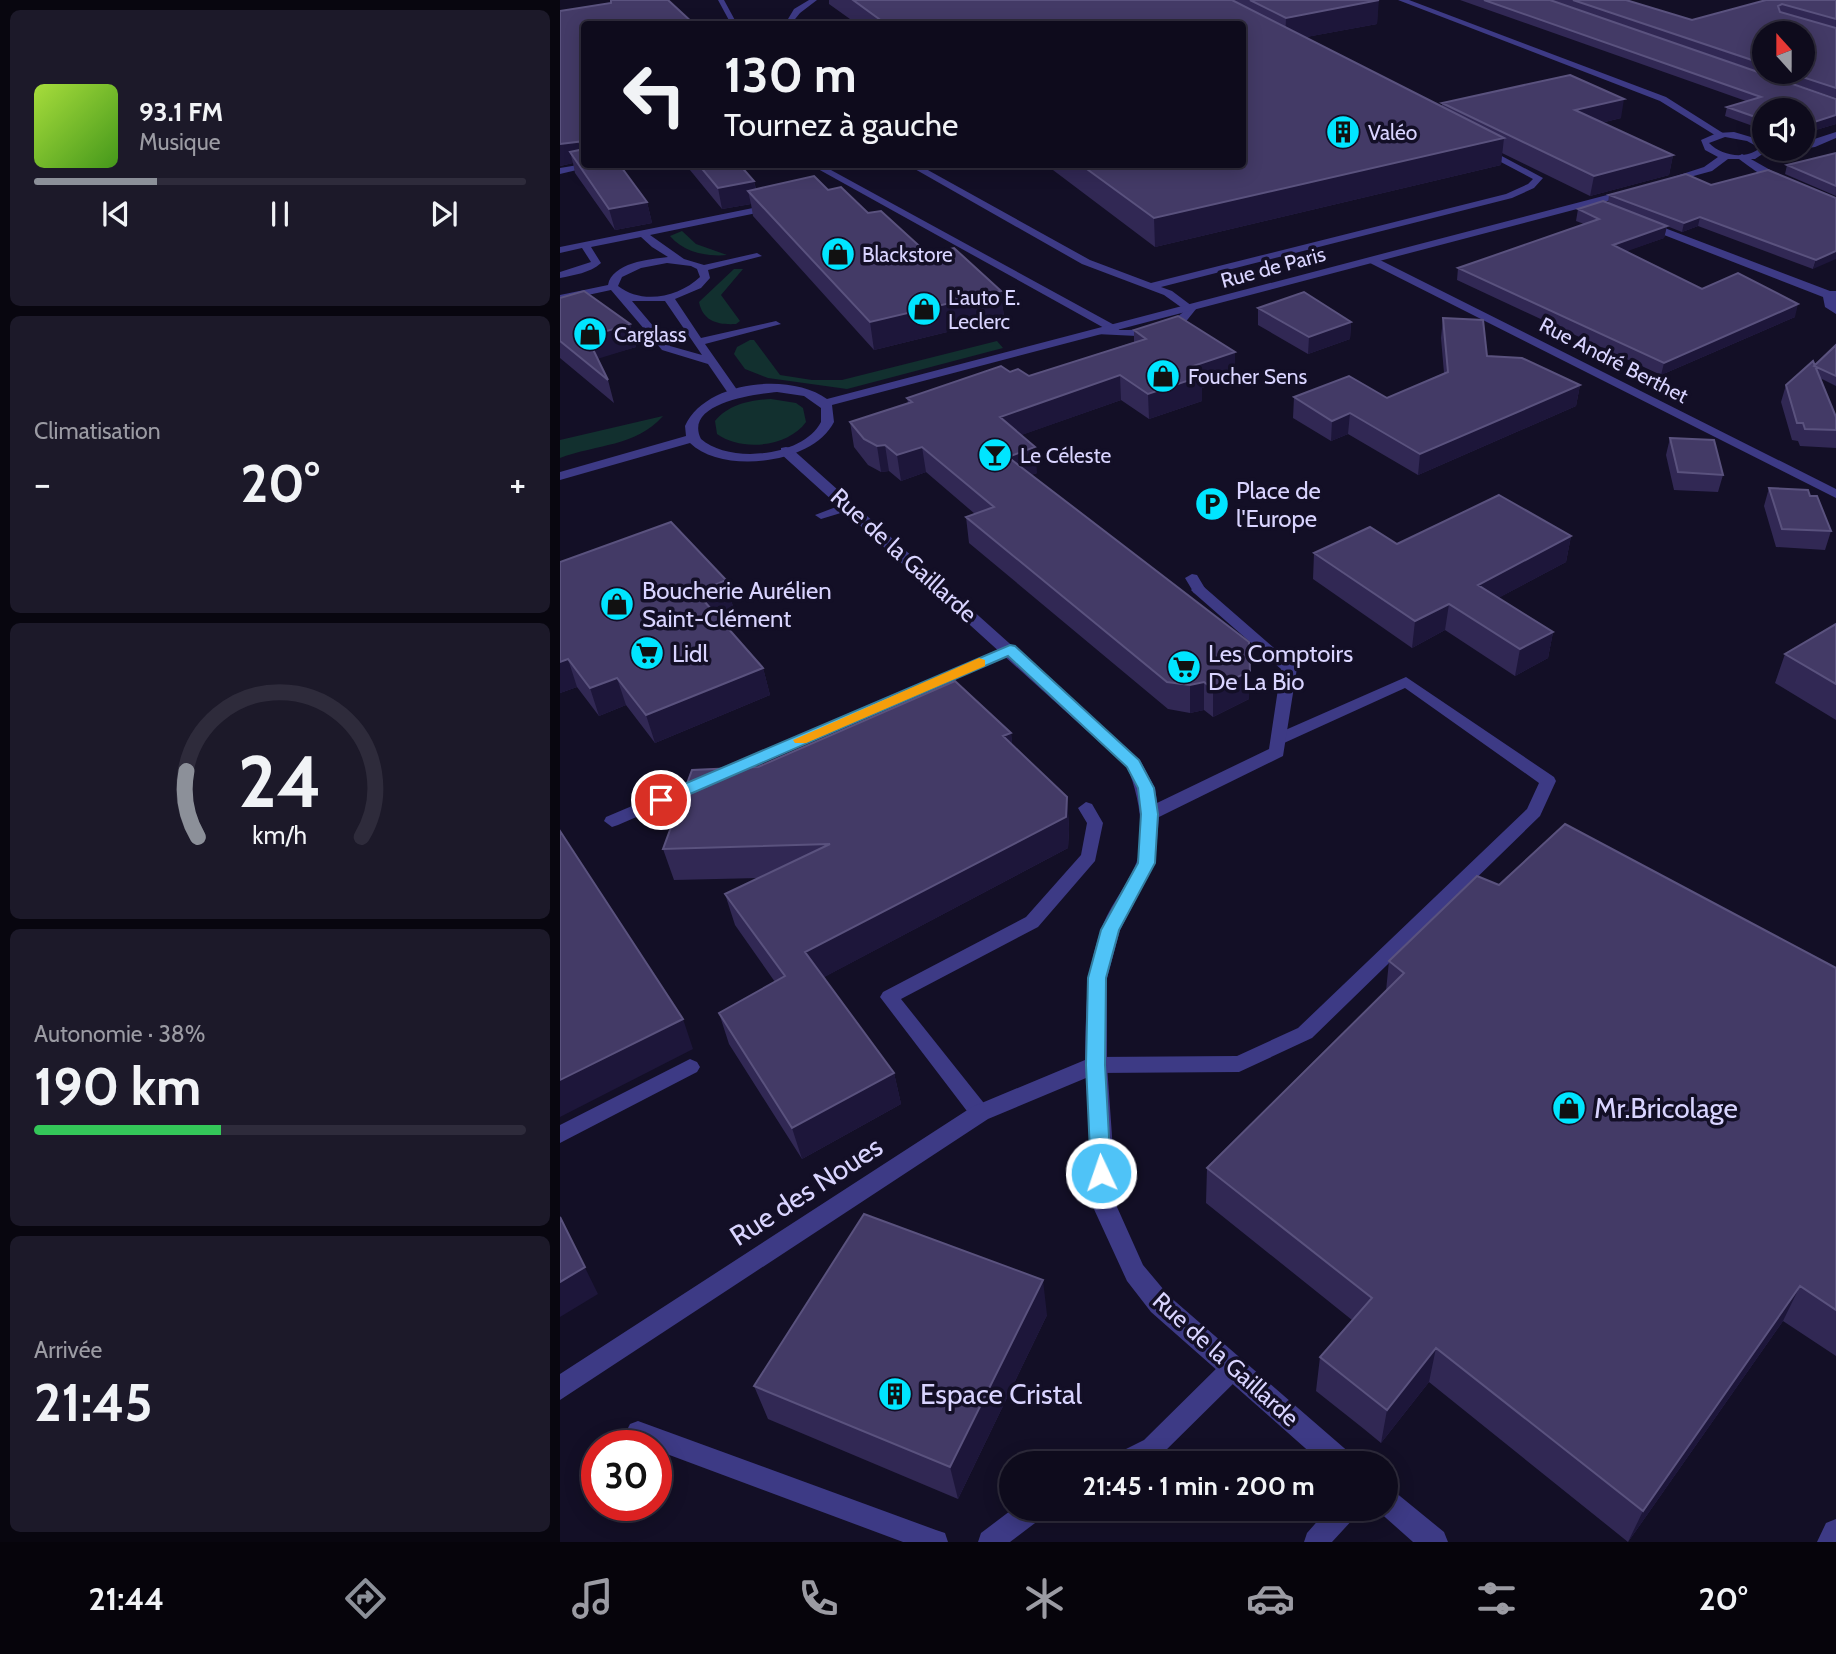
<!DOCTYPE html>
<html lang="fr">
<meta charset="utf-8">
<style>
:root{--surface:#0e0b1c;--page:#1c1929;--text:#f1f3f6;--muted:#9b9ba3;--line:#2e2b3b;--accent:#8c9099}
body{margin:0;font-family:Cabin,sans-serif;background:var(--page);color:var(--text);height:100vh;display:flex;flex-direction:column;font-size:26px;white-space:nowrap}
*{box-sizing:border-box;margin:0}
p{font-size:23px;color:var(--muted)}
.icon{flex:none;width:38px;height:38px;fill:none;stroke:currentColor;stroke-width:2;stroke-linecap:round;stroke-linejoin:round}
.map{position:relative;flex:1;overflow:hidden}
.panel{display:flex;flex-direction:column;gap:10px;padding:10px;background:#08060f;width:560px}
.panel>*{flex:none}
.banner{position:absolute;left:21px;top:21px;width:665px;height:147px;border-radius:7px;box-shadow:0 4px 18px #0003,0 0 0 2px var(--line);background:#0e0b1c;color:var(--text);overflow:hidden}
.needle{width:46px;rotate:339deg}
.buttons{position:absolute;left:1192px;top:21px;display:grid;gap:14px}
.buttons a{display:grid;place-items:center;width:63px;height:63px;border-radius:50%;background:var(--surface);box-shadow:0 4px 18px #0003,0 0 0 2px var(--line);font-size:35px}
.speed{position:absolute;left:21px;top:1430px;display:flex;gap:14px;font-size:35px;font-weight:700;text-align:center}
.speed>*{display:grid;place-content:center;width:91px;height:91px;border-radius:50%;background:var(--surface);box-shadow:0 4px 18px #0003,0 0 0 2px var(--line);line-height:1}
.speed .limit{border:10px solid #d22;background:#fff;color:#111}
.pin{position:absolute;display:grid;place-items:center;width:60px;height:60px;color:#fff;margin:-30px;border:4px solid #fff;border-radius:50%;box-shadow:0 2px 7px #0007}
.me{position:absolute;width:77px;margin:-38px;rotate:357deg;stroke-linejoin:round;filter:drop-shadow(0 0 5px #0008)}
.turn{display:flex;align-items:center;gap:24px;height:147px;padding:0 28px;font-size:32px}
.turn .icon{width:91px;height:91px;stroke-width:2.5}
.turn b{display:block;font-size:49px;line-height:60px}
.big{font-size:52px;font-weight:800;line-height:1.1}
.panel .tile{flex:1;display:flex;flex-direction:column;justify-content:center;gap:10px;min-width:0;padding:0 24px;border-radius:10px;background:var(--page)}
.panel .dial{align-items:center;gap:0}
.dial svg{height:182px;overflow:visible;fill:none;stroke:var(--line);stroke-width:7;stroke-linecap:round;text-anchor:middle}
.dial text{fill:var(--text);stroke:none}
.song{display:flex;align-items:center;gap:21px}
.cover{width:84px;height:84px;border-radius:10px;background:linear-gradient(135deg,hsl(80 70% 55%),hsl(100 70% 35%))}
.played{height:7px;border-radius:4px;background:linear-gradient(90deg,var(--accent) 25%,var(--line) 25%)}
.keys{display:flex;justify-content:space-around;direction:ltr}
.heat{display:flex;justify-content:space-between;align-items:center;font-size:38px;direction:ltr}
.charge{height:10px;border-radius:5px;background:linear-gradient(90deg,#34c759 38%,var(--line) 0)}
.trip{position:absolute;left:439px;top:1451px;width:399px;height:70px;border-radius:35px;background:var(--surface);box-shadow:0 4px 18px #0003,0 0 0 2px var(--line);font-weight:800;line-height:70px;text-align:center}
.tabs{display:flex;height:112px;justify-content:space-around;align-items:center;background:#06040b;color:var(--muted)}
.tabs .icon{width:49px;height:49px}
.tabs .on{color:var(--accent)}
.tabs b{font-size:32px;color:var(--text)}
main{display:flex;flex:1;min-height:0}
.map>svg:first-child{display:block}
.green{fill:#12302f}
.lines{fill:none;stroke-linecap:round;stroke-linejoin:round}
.service{fill:#3d3a85;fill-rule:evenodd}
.minor{fill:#3d3a85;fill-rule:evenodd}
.tertiary{fill:#3d3a85;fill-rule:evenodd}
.wall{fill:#312854;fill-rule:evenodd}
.shaded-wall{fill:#1d163a}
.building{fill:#433a66;stroke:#5a527e;stroke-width:2}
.route{fill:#4fc3f7;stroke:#337fa1;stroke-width:2}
.slow{fill:#f59e0b}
.labels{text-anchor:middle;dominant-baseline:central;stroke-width:7;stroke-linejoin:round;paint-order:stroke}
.far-poi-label{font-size:21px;fill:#d9d4ff;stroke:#130f26;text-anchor:start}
.far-street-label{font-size:21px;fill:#d9d4ff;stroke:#130f26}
.poi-label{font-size:24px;fill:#d9d4ff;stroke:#130f26;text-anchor:start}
.street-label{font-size:24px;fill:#d9d4ff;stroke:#130f26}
.near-poi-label{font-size:28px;fill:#d9d4ff;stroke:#130f26;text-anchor:start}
.near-street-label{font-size:28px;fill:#d9d4ff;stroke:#130f26}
</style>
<main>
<section class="panel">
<div class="tile">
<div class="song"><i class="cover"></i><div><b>93.1 FM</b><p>Musique</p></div></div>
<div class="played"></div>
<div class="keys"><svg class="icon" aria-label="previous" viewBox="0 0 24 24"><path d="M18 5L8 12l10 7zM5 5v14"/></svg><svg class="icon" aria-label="pause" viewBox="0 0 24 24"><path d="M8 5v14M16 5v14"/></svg><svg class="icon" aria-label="next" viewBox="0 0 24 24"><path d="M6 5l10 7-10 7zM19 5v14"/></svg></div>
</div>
<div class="tile"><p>Climatisation</p>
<div class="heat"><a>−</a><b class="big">20°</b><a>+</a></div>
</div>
<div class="tile dial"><svg viewBox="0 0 100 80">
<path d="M14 69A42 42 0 1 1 86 69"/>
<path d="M14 69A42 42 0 0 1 9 40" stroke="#8c9099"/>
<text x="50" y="56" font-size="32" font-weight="700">24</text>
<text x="50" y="72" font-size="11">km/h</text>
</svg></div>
<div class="tile"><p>Autonomie · 38%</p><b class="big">190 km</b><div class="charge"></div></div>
<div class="tile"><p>Arrivée</p><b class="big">21:45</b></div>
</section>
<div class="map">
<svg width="1276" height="1542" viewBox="0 0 1276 1542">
<rect width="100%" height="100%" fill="#130f26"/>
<path class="green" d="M122,231L136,244L167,255C147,257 123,252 110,236Z
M174,269H183L161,295L180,321L176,324C159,325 143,322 139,302Z
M190,340H194L220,375L252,380H282L437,341L443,348L287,389L208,378L185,369L174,354L177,347Z
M211,399L236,403L243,408L246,422C228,447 182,452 157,434L155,421C169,404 190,400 211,399Z
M103,416C75,447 37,444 0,458V440Z"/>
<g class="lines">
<path class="service" d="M158,0H164L177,24H171Z
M249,0H257L240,13L231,24H225L234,9Z
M923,146L983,178L974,188L952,198L601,287L612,291L636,309L624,324L577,336L536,334V330L546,329L249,164H260L558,327L559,330C581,331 611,326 625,310L604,295L522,264L346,164H357L530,260L591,283L946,194L968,184L973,179L920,151V147Z
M24,164H42L0,174V168Z
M208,205L211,206V210L90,235L124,259L144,265L197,253L202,256L148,270L150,278L141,288L115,299L141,338L216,321L221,324L145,344L180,394L178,396H170L148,364L102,350L51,290L0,301V295L48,285C52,263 89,259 108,257L92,247L81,237L31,247L41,263C30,273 14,275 0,278V272L31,262L22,248L0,253V247ZM107,263L131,266L137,269L140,277C119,297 82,305 58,286L62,277L81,268ZM72,301H105L142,355L110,346Z
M289,502L295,506L294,509L261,519L255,515Z
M632,574L637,575L646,590L644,593L639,594L634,593L625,578Z
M450,646L455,647L457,650L455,653L58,825L52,827L44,821L46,817Z
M846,677L994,777L996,781L980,816L752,1038L679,1072L536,1073L529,1070L526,1065L529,1060L536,1057L677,1056L738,1028L967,809L979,783L845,688L724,743L719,744L711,739L714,735Z
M526,802L532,804L543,823L535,861L478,927L341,999L427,1107L430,1113L427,1119L420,1121L413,1119L320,997L323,992L466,917L521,855L527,823L518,808Z
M130,1059L137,1062L140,1067L137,1072L0,1143V1125Z
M673,1357L681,1360L684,1368L681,1376L600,1456L587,1463H550L554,1455L584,1440L665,1360Z
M78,1421L376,1530L385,1533L388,1542H343L96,1450V1446H83L70,1440L66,1432L70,1424Z
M454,1508H486L483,1517L450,1542H418L421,1533Z
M769,1508H798L795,1517L772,1542H744L747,1533Z"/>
<path class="minor" d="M838,0H849L1106,97L1166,135L1158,137L1100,101Z
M1182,154L1230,181C1217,189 1190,167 1179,159L1177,157Z
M1081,222H1089L1270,291H1276V314L1265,307L1263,297L1081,226Z
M810,259H818L1276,489V498L810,263Z
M226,447L231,448L580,760L595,788L597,803L709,749L721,669L634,593L631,590L634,587H644L737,668L723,756L599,817L595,863L560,930L547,978V1065L557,1207L583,1265L609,1296L791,1454L795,1463H762L591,1312L567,1281L533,1207L526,1078L428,1119L0,1400V1374L412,1107L525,1060C526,1016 525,975 540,933C547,909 565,889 575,866C587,840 579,793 567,767L221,454V448Z
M826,1488L835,1492L884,1532L888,1542H853L817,1510L826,1508Z
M1276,1519V1542H1257L1266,1523Z"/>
<path class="tertiary" d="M1174,132L1201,140L1204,149H1210L1195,159H1168L1152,171L1104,184V180L1144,167L1158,157L1145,150L1141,140L1157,133ZM1165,137L1187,141L1200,148C1185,160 1162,156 1149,143Z
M1276,132V138L1255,147L1242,149H1241L1242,143Z
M1070,189L1075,192L1074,194L272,405L274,422C253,464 163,475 130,443L0,480V472L126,436L125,426C145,381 230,372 267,399ZM217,392L244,396L261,408V422C243,457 169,464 141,439C123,403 196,394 217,392Z"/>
</g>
<path class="wall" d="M269,0H818L817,24L746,37L882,107V103L1061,118L1041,123L1113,155L1109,175L1030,196L942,153L941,165L595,247L485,164H682V24H297L269,4Z
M900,0H1066L1132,20L1206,0H1276V28L1220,12L1276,28V98L1091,35L1276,124L1242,134V110H1204V130L1165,116L1167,107L1186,101ZM1204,33L1242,72H1204Z
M0,11L24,24V164L87,202L92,223L55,230L15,173L13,163L0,166Z
M1276,153V196L1225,174L1227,165Z
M125,164H179L194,181L196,189L268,190L308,213L368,254L441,291L444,318L314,350L193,216L191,204L162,209Z
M1151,185L1276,198L1253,269L1138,226L1122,232L1048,203L1049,195Z
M1018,209L1107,226L1104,238L1066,251L1142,289L1235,317L1101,375L897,280L898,268L1024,224L1016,221Z
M0,298L70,324L76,347L37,358L48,380L54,403L0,358Z
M698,308L791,322L790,339L748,354L698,325Z
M883,318L927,356L1020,385L1016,406L858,475L788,434L771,441L733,418L734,397L827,398L884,373L881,338Z
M574,330L675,376L642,388V401L589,419L561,400L461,435L477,473L471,475L689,699L653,717L644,710L630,713L608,709L409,543L406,517L415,514L366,472L341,481L329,471L321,472L308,465L294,447L290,422L348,403L347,398L450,372L469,376L574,342Z
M1276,345V386L1260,378L1276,417V448L1240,446L1238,441L1232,440L1221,402L1226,385L1254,365Z
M1110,438L1163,475L1158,492L1114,490L1106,455Z
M1209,488L1250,496L1271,531L1265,550L1216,547L1204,506Z
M1011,536L1006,562L938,598L993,632L988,658L955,676L885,630L852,648L753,579L754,553Z
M0,562L166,580L173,607L157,615L203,668L210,695L95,743L66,705L39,716L17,687L0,693Z
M1276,624V720L1215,683L1225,654Z
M451,733L452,745L507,797L509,829L508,848L264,977L334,1073L341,1104L242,1159L169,1044L159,1013L215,982L175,925L165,894L199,878L114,880L103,849L198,767Z
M939,885L1276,968V1356L1223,1321L1068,1542L869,1382L821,1443L804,1429L756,1391L760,1357L792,1320L646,1203L647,1168L826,991L829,961Z
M487,1315L398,1499L208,1419L194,1386Z"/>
<path class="shaded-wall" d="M819,0L817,24L725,41L726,18Z
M1064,99L1061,118L1012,130L1015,110Z
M1276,115V124L1242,134V126Z
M944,138L941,165L595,247L594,218Z
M18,141L24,161L10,152L13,163L0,166V144Z
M1113,155L1109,175L1030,196L1034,176Z
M194,181L198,202L188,191L191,204L162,209L158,188Z
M87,202L92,223L55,230L49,209Z
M1140,217L1138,226L1122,232L1124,223Z
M1107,226L1104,238L1051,257L1053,245Z
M1276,251V259L1253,269L1256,260Z
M441,291L444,318L314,350L310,322Z
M1238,304L1235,317L1101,375L1104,363Z
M791,322L790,339L748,354L749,337Z
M70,324L76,347L34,360L27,337Z
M675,352V376L642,388V401L589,419L588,394L630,367Z
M560,375L561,400L442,442L440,417Z
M1020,385L1016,406L858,475L860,454Z
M790,413L788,434L771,441L772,421Z
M325,445L329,471L321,472L317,446Z
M362,447L366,472L341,481L337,455Z
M475,447L477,473L450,482L448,457Z
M1011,536L1006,562L914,611L918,585Z
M166,580L173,607L145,620L137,593Z
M889,604L885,630L852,648L855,621Z
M993,632L988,658L955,676L960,649Z
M8,659L17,687L0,693V662Z
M203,668L210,695L95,743L86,715Z
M690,671L689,699L653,717V689Z
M57,678L66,705L39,716L30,688Z
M644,682V710L630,713V685Z
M451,733L454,764L443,736Z
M507,797L509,829L508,848L253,983L245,952Z
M123,1019L133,1049L0,1117V1080Z
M334,1073L341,1104L242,1159L232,1128Z
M0,1217L38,1294L0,1317Z
M483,1280L487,1315L398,1499L390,1467Z
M1240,1286L1223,1321L1068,1542L1083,1511Z
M876,1348L869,1382L821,1443L827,1410Z"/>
<path class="building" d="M51,0H108L134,24H24V141L0,144V11L51,3Z
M293,0H672L944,138L594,218L520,164H682V24H326Z
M690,0H819L726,18Z
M924,0H990L1276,99V115L1242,126V110H1204V120L1167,107L1201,97Z
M1013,0H1066L1132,20L1206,0H1276V19L1222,4L1218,6L1220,12L1276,28V88L1227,72H1242V33H1204V64Z
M1010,75L1064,99L1015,110L1113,155L1034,176L882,103Z
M24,149V164H59L87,202L49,209L10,152Z
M1276,153V186L1227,165Z
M138,164H179L194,181L158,188Z
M1208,170L1276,198V251L1256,260L1140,217L1124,223L1049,195L1126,174L1151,185Z
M254,176L268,190L281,187L308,213L321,211L368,254L394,248L441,291L310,322L188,191Z
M1043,201L1107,226L1053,245L1142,289L1178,273L1238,304L1104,363L898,268L1039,219L1018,209Z
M24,291L70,324L27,337L48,380L0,341V298Z
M744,292L791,322L749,337L698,308Z
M618,316L675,352L630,367L642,376L588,394L560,375L440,417L475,447L448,457L689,642L690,671L653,689L644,682L630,685L607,682L406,517L434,507L362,447L337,455L325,445L317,446L304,439L290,422L352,402L347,398L441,366L450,372L458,369L469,376L586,339L574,330Z
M883,318L923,320L927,356L962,358L1020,385L860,454L790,413L772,421L734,397L789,376L827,398L888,372Z
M1276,345V376L1254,366Z
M1253,361L1276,417V430L1245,429L1243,423H1237L1226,385Z
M1110,438L1154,440L1163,475L1118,472Z
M1209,488L1248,490L1250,496H1257L1271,531L1222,529Z
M939,495L1011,536L918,585L993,632L960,649L889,604L855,621L754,553L810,527L837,544Z
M111,522L166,580L137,593L203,668L86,715L57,678L30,688L8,659L0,662V562Z
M1276,624V684L1225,654Z
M395,681L451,733L443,736L507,797L506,817L245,952L334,1073L232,1128L159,1013L225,976L165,894L270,844L103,849L132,770L198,767Z
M1005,824L1276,968V1310L1240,1286L1083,1511L876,1348L827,1410L809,1396L760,1357L812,1298L647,1168L844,973L829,961L917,876L939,885Z
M0,831L123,1019L0,1080Z
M304,1214L483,1280L390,1467L194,1386Z
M0,1217L25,1267L0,1282Z"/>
<path class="route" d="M450,645L455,646L579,760L594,788L598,814L595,863L559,930L546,978L545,1065L551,1173L548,1180L541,1182L534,1180L531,1173L526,1065L528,978L541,930L578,863L581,814L578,788L567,767L448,656L107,804L101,806L93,800L96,796Z"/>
<path class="slow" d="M419,658L425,660V666L246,743H235L233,740Z"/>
<defs>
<g id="building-disc" transform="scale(1.75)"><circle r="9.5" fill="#00e5ff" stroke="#130f26"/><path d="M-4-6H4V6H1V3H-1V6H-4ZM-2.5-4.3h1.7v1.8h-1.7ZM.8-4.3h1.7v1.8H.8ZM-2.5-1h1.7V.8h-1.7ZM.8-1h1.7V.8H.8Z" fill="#111"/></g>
<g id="shop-disc" transform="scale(1.75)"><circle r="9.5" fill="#00e5ff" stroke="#130f26"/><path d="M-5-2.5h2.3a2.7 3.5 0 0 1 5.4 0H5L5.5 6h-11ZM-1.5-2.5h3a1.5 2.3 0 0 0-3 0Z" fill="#111"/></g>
<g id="bar-disc" transform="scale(1.75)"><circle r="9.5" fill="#00e5ff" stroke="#130f26"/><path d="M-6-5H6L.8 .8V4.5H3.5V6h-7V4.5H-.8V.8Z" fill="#111"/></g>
<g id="parking-disc" transform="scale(1.75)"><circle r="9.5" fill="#00e5ff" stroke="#130f26"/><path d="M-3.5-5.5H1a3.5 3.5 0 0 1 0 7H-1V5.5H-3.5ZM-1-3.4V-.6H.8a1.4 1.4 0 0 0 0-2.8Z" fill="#111"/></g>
<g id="supermarket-disc" transform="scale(1.75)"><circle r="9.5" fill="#00e5ff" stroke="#130f26"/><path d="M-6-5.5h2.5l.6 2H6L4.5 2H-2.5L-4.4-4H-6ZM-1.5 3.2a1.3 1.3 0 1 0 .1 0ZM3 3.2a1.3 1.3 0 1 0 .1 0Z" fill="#111"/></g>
</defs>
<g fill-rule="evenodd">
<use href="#building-disc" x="783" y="132"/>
<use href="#shop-disc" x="278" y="254"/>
<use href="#shop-disc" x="364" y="309"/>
<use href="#shop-disc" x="30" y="334"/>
<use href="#shop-disc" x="603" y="376"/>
<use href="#bar-disc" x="435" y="455"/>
<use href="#parking-disc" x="652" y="504"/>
<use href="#shop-disc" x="57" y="604"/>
<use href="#supermarket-disc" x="87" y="653"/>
<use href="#supermarket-disc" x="624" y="667"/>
<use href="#shop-disc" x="1009" y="1108"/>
<use href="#building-disc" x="335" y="1394"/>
</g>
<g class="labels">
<g class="far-poi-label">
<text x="808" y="132">Valéo</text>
<text x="302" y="254">Blackstore</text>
<text x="388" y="297">L'auto E.<tspan x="388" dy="24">Leclerc</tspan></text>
<text x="54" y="334">Carglass</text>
<text x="628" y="376">Foucher Sens</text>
<text x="460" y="455">Le Céleste</text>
</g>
<g class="far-street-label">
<text transform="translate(713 267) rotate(-15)">Rue de Paris</text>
<text transform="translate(1054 360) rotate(27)">Rue André Berthet</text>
</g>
<g class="poi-label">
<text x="676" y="490">Place de<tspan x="676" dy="28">l'Europe</tspan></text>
<text x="82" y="590">Boucherie Aurélien<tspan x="82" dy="28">Saint-Clément</tspan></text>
<text x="112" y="653">Lidl</text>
<text x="648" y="653">Les Comptoirs<tspan x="648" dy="28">De La Bio</tspan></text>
</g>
<g class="street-label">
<text transform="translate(344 555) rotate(42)">Rue de la Gaillarde</text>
<text transform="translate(666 1359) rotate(42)">Rue de la Gaillarde</text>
</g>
<g class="near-poi-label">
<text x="1034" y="1108">Mr.Bricolage</text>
<text x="360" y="1394">Espace Cristal</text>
</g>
<g class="near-street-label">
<text transform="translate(246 1191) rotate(-33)">Rue des Noues</text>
</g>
</g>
</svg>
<div class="buttons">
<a><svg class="needle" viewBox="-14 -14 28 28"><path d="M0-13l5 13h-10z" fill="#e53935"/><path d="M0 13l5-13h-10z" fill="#9b9ba3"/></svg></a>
<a><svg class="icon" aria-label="sound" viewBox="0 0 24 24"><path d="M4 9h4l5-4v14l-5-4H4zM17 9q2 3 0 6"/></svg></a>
</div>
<div class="speed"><div class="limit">30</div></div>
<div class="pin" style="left:101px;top:800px;background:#d93025"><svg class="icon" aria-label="arrive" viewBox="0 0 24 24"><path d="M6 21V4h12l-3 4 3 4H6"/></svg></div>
<svg class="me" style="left:541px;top:1173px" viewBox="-20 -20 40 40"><circle r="17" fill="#4fc3f7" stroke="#fff" stroke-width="3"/><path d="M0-11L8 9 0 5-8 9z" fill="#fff"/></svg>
<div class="trip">21:45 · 1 min · 200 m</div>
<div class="banner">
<div class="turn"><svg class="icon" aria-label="left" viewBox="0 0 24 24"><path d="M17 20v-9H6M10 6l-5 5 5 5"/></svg><div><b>130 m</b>Tournez à gauche</div></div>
</div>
</div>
</main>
<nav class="tabs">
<b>21:44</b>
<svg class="icon on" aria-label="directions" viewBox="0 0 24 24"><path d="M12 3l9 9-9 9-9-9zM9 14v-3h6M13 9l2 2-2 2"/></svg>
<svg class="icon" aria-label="music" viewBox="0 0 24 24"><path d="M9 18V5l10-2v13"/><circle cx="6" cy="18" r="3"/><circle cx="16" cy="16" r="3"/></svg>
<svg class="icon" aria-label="phone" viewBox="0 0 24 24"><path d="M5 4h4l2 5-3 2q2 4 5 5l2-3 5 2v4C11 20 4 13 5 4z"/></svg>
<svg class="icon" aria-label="climate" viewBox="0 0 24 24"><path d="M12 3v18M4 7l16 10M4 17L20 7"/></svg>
<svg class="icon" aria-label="car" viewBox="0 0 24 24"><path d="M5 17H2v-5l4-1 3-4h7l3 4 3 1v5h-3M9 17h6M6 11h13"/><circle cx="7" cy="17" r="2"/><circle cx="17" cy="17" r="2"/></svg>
<svg class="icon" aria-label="filters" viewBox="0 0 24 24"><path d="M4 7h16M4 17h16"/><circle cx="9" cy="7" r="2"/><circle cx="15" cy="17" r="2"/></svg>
<b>20°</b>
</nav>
